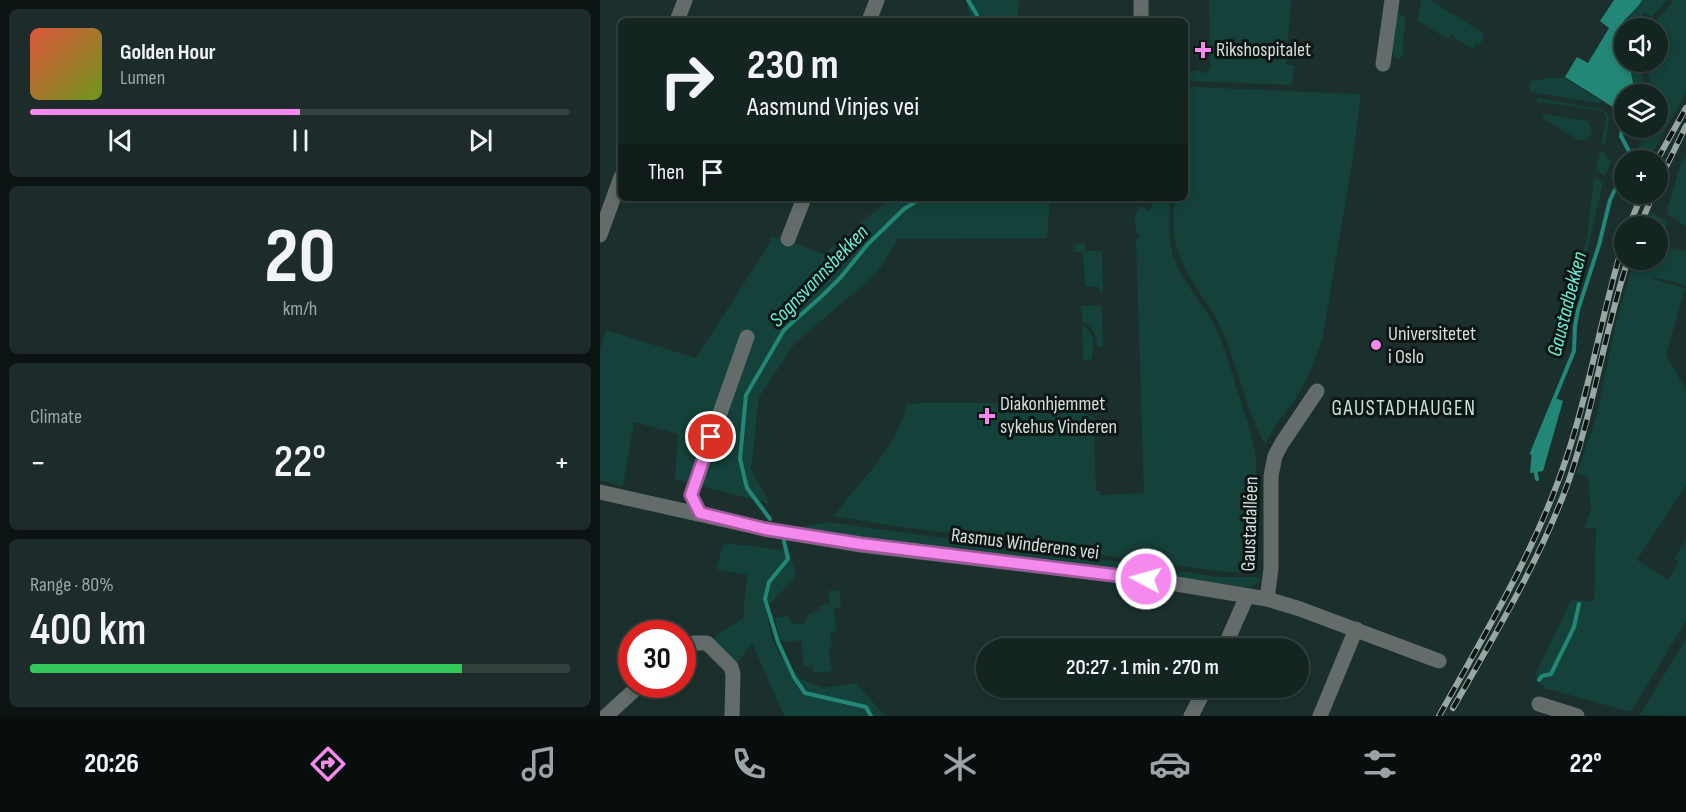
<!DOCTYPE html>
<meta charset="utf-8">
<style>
:root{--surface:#142421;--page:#1d2c2a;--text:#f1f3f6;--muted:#9da4a5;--line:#33413f;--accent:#f589ee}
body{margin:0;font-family:"Sofia Sans Condensed",sans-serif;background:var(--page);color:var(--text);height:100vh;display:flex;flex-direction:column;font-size:22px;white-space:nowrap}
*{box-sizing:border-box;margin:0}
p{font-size:20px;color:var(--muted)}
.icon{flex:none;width:33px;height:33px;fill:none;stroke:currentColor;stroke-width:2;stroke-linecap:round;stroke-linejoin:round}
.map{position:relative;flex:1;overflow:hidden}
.panel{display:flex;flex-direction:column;gap:9px;padding:9px;background:#0b1412;width:600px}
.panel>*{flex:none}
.top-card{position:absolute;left:18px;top:18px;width:570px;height:183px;border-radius:9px;box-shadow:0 3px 9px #0003,0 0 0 2px var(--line);background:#142421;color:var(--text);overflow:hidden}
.tools{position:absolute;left:1014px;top:18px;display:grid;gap:12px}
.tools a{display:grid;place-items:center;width:54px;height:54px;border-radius:50%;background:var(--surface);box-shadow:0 3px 9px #0003,0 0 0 2px var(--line);font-size:30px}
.speed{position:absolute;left:18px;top:620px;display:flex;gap:12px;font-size:30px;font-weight:700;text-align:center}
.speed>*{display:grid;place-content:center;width:78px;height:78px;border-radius:50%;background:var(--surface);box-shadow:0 3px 9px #0003,0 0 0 2px var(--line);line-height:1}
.speed .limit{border:9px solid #d22;background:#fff;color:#111}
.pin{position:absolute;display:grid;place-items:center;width:51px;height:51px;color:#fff;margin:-26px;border:3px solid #fff;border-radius:50%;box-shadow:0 2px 6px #0007}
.me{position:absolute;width:66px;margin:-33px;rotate:276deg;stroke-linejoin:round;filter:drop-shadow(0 0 4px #0008)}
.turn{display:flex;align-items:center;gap:21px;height:126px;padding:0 30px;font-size:27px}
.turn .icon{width:78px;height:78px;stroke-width:2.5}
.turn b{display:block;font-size:42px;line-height:51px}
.then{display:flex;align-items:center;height:57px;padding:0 30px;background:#0003;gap:12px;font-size:22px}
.big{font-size:45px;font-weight:600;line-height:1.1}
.panel .widget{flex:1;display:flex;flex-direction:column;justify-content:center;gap:9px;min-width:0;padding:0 21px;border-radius:9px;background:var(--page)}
.panel .dial{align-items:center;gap:0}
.dial b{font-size:78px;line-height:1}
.song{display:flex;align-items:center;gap:18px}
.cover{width:72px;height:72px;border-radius:9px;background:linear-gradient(135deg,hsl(10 70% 55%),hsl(80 70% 35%))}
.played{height:6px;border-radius:3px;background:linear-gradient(90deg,var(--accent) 50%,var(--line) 50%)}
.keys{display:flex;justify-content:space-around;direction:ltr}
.heat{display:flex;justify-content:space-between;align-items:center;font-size:33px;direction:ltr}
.charge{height:9px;border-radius:4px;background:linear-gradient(90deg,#34c759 80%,var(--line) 0)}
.trip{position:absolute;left:376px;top:638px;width:333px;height:60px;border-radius:30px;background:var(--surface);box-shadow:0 3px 9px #0003,0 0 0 2px var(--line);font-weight:600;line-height:60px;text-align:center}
.menu{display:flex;height:96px;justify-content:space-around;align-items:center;background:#080e0d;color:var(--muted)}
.menu .icon{width:42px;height:42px}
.menu .current{color:var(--accent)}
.menu b{font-size:27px;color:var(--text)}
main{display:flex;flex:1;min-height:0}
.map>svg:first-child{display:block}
.green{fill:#144139}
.water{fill:#238777}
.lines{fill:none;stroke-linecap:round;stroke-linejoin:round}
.stream{stroke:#238777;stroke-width:4}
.minor{stroke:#636c6a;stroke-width:15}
.rail-casing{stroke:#98a7a3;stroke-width:6}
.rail{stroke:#0d1614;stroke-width:4;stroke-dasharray:11;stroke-linecap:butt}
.route-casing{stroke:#9f599b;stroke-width:15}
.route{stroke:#f589ee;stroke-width:10}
.poi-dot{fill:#f589ee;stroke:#0d1614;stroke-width:2}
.labels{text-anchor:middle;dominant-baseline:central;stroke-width:6;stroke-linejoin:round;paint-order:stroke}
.poi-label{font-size:20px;fill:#d3dfdc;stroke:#0d1614;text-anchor:start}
.street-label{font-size:20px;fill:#d3dfdc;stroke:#0d1614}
.water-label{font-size:21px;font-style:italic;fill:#6aefd7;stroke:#0d1614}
.neighbourhood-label{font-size:21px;letter-spacing:1.5px;fill:#c8e1db;stroke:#0d1614}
</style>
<main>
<section class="panel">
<div class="widget">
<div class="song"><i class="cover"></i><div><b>Golden Hour</b><p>Lumen</p></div></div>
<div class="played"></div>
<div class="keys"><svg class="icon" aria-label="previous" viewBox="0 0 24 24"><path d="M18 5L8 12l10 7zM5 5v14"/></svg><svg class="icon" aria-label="pause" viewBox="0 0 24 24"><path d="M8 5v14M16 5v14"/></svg><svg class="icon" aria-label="next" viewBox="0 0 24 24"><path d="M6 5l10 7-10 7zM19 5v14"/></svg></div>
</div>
<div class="widget dial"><b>20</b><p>km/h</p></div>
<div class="widget"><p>Climate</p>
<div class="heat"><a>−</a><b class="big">22°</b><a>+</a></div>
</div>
<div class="widget"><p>Range · 80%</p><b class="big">400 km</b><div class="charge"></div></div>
</section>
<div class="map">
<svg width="1086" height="716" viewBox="0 0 1086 716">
<rect width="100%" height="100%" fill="#1b302c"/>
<path class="green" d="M366,0H419L417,21H371Z
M609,0H691L686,65H694L692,85L590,81L585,82V73L599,70L602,74L610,69Z
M821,0H830L885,34L880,44L877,43L873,49L851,35L848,39L818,21Z
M1042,0H1067L1052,17L1044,13L1034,28H1030L1022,23L1040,5Z
M1074,0H1086V93L1048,160H1046L1038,147L1046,139L1050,128H1058V94H1052L1046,62H1058L1056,28L1059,24L1057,20Z
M796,12L806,18L803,40V56L799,59L791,53Z
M1029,62H1040L1046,94L1044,93L1035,94Z
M944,78H965L1002,102L998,103L931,92C928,87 929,82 933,79L940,81Z
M594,87L757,94L759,95L760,101L755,144L723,336C716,359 707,381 694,401C684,416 672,428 665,444C648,413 638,371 625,337C613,305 586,281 577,248C572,233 574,214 574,198H585V88Z
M938,98L1001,109L1007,113L1009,119L1005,144L1001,145L1006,119L1004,112L997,110L938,102L936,100Z
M944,114L987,121L991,127L992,134L984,141L978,140L946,120L942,117Z
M1000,151L1003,152L1011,162L1005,176L996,170Z
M1086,156V226L1068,215L1067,209L1081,163Z
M994,177L1003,182L988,248L975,286L973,285L986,243Z
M291,198H450L447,238L298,239L277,273L195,343L159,397L151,469L170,504L75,479L78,434L34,422L23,486L0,480V351L6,330L96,358L166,249L172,236L224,254Z
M555,198H570C569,217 568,239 574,258C583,283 602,302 614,325C626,348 632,375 640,399C647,421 656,443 656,466L655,561L652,571L638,573L616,571L350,533L293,526L234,516C260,480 297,449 307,404L321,403H452L467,404L496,419L497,431H494L496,491H500V495L544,493L536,240L540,237C533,228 533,214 540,206L549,211Z
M1050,211L1068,222L1062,245L1086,251V286L1054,277L1052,279L1085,288L1066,355L1086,390V485L1037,560L1068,580L1079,561L1074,558L1082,546L1084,547L1085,544L1083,543L1086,539V621L1031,712L944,688L935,675L971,600L994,601L996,528H984L991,509L988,477L977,473L997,415L1014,331L1034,260H1058V226H1045Z
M485,243V251H502L503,292H500L499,287L485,286L483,252L472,251L476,244Z
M971,288L973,289C965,305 957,320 963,339H962C954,330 951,324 957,313L956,312Z
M481,306H502L503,347H497C496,335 494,328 483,322Z
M482,325C498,336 492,344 492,359L483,360Z
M227,522L541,565L617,577H656L659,578L661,580L653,586L643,587L272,539L224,532L200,527Z
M124,543L190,551L196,577L166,608L172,639L180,654L201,679L223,688L256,683L285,716H184L152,643L135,665L109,641L143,618L147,575L116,569Z
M239,590L241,607L234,608L236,631L230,632L232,647L228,648L232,671L213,673L212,665L204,666L201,640L187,642L180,640L175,617L188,616C193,628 206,627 208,614H212L216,611H220L219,606L230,604L228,591Z
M1086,639V716L1040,715L1042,711Z"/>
<path class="water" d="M1014,0H1042C1037,11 1021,19 1019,31C1018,37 1021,45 1021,51L1024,52V62H1029L1035,93V94H1024V114L965,77L977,57L988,63L1009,28L1000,21Z
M955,398L963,401L943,471L930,473L932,451L940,437Z"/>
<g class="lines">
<path class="stream" d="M368,0L377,15V21
M1024,114L1021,136L1031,155L1030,160
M932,453L974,351L975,326L978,310L999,245L1010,200L1024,171
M935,469L937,479
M170,519L147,488L140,459L146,395L184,330L223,295L241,277L268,244L304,209L321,198
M184,541L188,559L169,582L165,599L178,642L194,677L205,693L266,707L271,716
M939,680L942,676L951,674L974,627L979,604"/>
<path class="minor" d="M541,0V21
M77,21L85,0
M269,21L277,0
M783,64L792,0
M0,235L21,177
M188,239L204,198
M0,492L165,529L261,545L546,579L667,599L700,609L839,661
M100,513L91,495L147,337
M667,599L671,569V476L675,456L682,443L717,391
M82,648L94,643H107L131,667L133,674L132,716
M624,648L647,596
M939,704L977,716
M6,716L41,684
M591,716L606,687
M720,716L756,629"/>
<g class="rail-casing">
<path id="rail" d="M1057,160L1086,108
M1058,183L1086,126
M1029,226L1042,194
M1040,226L1053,194
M853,708C895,634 940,561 969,480C994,408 1004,332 1028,260
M839,716C886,632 937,548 967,456C991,385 1002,311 1024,241"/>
</g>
<use href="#rail" class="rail"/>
</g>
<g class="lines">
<g class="route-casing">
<path id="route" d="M111,437L91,495L100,513L165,529L261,544L546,579"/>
</g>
<use href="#route" class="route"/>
</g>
<g class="poi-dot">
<path d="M600 41h6v6h6v6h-6v6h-6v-6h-6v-6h6z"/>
<circle cx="776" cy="345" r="6"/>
<path d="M384 407h6v6h6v6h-6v6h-6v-6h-6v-6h6z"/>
</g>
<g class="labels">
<g class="poi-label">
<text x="616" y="50">Rikshospitalet</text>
<text x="788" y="334">Universitetet<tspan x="788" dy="23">i Oslo</tspan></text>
<text x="400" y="404">Diakonhjemmet<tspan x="400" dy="23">sykehus Vinderen</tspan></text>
</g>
<g class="street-label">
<text transform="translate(650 524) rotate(-88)">Gaustadalléen</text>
<text transform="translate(425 544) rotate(7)">Rasmus Winderens vei</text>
</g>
<g class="water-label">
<text transform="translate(219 276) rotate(-46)">Sognsvannsbekken</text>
<text transform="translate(967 304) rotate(-76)">Gaustadbekken</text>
</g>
<g class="neighbourhood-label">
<text x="804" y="408">GAUSTADHAUGEN</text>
</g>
</g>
</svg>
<div class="tools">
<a><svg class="icon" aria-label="sound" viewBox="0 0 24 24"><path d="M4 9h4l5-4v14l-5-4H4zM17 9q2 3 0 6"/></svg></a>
<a><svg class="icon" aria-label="layers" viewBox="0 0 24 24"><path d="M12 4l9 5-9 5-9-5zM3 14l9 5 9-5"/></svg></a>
<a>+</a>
<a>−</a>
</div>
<div class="speed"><div class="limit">30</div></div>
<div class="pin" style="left:111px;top:437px;background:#d93025"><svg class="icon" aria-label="arrive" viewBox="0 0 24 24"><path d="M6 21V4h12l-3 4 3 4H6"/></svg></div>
<svg class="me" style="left:546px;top:579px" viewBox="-20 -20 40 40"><circle r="17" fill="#f589ee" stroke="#fff" stroke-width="3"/><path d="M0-11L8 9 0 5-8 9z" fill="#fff"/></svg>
<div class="trip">20:27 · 1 min · 270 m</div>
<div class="top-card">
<div class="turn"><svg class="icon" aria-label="right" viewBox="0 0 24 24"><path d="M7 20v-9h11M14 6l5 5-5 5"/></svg><div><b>230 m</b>Aasmund Vinjes vei</div></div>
<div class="then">Then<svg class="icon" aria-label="arrive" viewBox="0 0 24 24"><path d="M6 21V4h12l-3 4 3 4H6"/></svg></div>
</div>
</div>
</main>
<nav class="menu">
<b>20:26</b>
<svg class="icon current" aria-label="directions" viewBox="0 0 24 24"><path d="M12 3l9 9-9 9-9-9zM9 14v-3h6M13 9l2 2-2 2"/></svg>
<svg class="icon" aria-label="music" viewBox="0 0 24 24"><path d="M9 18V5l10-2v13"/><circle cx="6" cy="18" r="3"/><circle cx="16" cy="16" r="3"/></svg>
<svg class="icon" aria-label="phone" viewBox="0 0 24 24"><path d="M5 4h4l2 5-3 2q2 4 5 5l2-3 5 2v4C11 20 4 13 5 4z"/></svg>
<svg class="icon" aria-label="climate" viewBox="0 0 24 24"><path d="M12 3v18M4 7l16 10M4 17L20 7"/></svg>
<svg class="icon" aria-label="car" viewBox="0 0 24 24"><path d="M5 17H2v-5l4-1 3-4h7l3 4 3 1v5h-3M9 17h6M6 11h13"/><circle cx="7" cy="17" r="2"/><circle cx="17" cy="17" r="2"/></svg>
<svg class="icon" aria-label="filters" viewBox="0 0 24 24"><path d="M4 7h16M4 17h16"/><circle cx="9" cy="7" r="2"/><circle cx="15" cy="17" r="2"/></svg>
<b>22°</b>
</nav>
